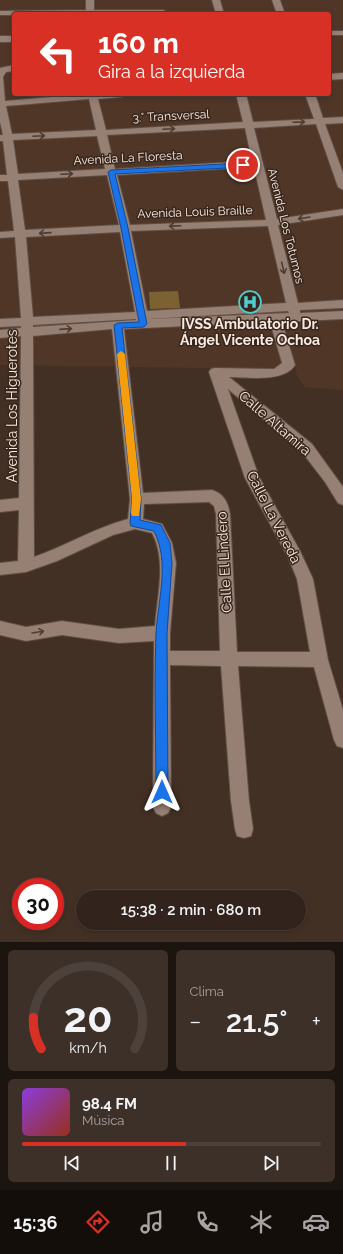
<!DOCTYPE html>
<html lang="es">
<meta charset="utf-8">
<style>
:root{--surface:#32241c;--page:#3d3029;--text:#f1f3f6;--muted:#a8a4a3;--line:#4d413b;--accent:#d93025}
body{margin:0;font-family:Raleway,sans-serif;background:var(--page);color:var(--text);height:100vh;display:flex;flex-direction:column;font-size:15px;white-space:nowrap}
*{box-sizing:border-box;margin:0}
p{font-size:13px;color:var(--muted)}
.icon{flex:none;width:22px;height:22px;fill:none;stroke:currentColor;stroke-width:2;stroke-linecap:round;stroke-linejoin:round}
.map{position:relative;height:942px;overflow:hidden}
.panel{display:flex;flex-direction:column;gap:8px;padding:8px;background:#1c140f;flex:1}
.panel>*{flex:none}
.guide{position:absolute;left:12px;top:12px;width:319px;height:84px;border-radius:4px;box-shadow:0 2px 6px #0003,0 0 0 1px var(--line);background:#d93025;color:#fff;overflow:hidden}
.speed{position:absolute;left:12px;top:878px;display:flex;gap:8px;font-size:20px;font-weight:700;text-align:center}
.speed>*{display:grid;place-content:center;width:52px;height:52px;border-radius:50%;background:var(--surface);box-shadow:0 2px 6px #0003,0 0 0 1px var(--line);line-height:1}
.speed .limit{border:6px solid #d22;background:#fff;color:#111}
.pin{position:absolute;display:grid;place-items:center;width:34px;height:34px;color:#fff;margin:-17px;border:2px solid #fff;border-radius:50%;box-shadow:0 1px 4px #0007}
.me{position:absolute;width:44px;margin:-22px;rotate:0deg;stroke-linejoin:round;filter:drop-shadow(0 0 3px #0008)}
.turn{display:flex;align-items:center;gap:14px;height:84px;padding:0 20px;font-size:18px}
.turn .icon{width:52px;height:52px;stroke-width:2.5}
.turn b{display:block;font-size:28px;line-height:34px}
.big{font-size:30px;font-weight:600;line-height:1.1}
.panel .card{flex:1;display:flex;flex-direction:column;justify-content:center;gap:6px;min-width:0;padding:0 14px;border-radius:6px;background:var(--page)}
.panel .dial{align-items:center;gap:0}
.dial svg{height:104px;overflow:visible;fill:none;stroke:var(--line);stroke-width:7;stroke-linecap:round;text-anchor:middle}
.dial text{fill:var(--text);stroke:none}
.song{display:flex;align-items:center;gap:12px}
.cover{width:48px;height:48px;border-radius:6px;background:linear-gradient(135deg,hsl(270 70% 55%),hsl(10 70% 35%))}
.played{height:4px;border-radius:2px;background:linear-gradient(90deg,var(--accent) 55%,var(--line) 55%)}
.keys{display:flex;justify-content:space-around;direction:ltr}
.heat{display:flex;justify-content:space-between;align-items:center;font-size:22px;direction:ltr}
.panel .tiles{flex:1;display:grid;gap:8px;grid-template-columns:1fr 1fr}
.card:last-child{grid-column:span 2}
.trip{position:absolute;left:76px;top:890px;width:230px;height:40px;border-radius:20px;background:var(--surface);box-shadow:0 2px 6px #0003,0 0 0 1px var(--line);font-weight:600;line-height:40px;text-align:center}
.tabs{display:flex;height:64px;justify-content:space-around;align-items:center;background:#140e0b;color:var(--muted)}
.tabs .icon{width:28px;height:28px}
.tabs .active{color:var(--accent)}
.tabs b{font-size:18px;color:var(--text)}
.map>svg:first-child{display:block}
.built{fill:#503627;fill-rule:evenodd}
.building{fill:#7c6133}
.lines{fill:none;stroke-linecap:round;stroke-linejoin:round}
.minor-casing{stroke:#5f4e45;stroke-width:2}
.minor{fill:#967f73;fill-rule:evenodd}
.oneway{stroke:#503c31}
.route{fill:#1a73e8;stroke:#114b97}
.slow{fill:#f59e0b}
.labels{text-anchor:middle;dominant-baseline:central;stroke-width:3;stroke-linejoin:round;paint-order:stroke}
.far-street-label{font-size:12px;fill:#f7eae3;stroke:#39261b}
.poi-label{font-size:14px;font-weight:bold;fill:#f7eae3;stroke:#39261b}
.street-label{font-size:14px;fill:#f7eae3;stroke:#39261b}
</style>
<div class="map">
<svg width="343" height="942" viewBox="0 0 343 942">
<rect width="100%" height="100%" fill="#433025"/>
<path class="built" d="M0,0H343V390L305,387L297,376L295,367L273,369L0,365ZM14,14H329V94H14Z"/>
<path class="building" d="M178,291L180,308L150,309L149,292Z"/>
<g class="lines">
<g class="minor-casing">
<path id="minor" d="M86,0H94V10H163L167,12L165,14H14V15H0V11L86,10Z
M212,0H220L224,14H216Z
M272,0H280L285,14H277Z
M329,31H343V35H329Z
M0,36H14V42H0Z
M14,65V71L6,72L3,77L5,101L87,94H127L122,97L98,99L106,130L243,122L236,94H246L253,122L314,119L305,94H315L323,118L343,117V123L325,124L343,173V190L338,187L316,124L254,128L277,219L343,209V215L278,225L298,303L343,300V308L300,310V313L343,311V319L282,322L295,365C284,383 247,377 229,377L312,444L343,487V505L338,503L325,482L302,452L228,389L259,477L300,551L313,579L328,660L343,710V748L337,746L334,740L314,667L238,666L249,801L253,829L251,836L244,838L237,836L235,829L231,801L221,666L170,665L171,807L168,813L162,816L156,813L153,807L154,641L119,643L62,635L26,641L0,635V621L26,627L62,621L119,629L155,626C157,596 167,561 152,533L135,529L113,535L57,561L26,572L0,575V563L18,561L19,510L0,512V500L19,498L21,336L0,338V330L21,328V326L0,327V319L21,318L15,237L0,238V232L14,231L8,181H0V175H7L3,141H0V135H3L0,122V68ZM89,99L96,130L12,134L6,106ZM245,128L252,161L115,169L107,135ZM97,136L105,169L18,174L13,140ZM254,167L266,220L130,225L117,175ZM107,175L119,225L25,230L18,180ZM268,226L286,303L147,311L131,231ZM120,232L135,312L33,317L26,237ZM288,311L289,313L148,319ZM136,319V320L33,327V325ZM270,322L282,363L274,369L215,368L211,369L209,372L245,478L288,557L297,579L310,652H237L230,514C228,502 224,494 212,490L143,493L124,329ZM112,329L130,499L128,519C94,528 66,546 34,557L33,336ZM209,502L214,506L216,514L220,651H170V633L176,563L172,543L162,524L143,519L144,504Z
M343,73V79L329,80V74Z"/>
</g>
<use href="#minor" class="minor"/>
</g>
<defs><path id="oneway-shaft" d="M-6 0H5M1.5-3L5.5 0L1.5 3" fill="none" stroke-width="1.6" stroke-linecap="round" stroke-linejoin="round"/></defs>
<g class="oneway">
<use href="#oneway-shaft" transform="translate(299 122) rotate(-2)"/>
<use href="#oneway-shaft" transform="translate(169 129) rotate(-3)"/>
<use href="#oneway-shaft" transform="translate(39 136) rotate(-3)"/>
<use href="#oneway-shaft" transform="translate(67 174) rotate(-3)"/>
<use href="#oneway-shaft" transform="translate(304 218) rotate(171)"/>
<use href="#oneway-shaft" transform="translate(175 226) rotate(178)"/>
<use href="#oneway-shaft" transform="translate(45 233) rotate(176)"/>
<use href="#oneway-shaft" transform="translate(283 268) rotate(77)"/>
<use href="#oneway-shaft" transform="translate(66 329) rotate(-4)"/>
<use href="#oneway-shaft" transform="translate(38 632) rotate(-9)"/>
</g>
<path class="route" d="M243,163L246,165L245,167L115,174L128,228L147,324L144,327L122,328L141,499L140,520L161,525L170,543L172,563L167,633L168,792L166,796L162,798L157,796L156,792C156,739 154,686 156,633C158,600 170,562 154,531L131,526L130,523L132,499L114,325L118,323L139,322L121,228L108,172L111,170Z"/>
<path class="slow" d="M121,351L125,354L141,499L139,516H132L131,513L132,499L117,354Z"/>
<defs>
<g id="hospital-ring" transform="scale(1.15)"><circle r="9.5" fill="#39261b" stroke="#51ccd1" stroke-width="1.5"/><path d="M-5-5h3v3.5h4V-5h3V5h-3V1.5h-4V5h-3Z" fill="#51ccd1"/></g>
</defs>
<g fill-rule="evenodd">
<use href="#hospital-ring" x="250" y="302"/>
</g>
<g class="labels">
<g class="far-street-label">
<text transform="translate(171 116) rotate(-3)">3.° Transversal</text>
<text transform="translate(128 158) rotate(-3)">Avenida La Floresta</text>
<text transform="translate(195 212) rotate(-2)">Avenida Louis Braille</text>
<text transform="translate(286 226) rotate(76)">Avenida Los Totumos</text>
</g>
<g class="poi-label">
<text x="250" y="324">IVSS Ambulatorio Dr.<tspan x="250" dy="16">Ángel Vicente Ochoa</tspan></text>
</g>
<g class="street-label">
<text transform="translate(12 406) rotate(-90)">Avenida Los Higuerotes</text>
<text transform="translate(275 423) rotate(41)">Calle Altamira</text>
<text transform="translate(274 517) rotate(63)">Calle La Vereda</text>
<text transform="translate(224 562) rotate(-93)">Calle El Lindero</text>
</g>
</g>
</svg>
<div class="speed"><div class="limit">30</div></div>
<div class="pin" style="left:243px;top:165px;background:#d93025"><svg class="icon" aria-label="arrive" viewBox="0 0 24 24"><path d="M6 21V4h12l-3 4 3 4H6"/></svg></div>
<svg class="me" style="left:162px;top:792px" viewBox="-20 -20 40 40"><path d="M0-17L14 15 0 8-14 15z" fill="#1a73e8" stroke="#fff" stroke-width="4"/></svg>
<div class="trip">15:38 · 2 min · 680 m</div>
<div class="guide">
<div class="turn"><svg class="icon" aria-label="left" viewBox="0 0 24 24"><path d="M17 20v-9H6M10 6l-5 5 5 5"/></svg><div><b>160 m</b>Gira a la izquierda</div></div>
</div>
</div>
<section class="panel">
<div class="tiles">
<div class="card dial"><svg viewBox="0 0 100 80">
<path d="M14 69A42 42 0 1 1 86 69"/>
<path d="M14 69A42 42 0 0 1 8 45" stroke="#d93025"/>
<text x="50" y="56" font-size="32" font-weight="700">20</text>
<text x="50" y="72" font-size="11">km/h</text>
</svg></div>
<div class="card"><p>Clima</p>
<div class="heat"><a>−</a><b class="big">21.5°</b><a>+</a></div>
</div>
<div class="card">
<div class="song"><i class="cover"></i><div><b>98.4 FM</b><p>Música</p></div></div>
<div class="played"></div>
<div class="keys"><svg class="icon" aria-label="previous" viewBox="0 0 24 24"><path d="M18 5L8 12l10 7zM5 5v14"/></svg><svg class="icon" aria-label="pause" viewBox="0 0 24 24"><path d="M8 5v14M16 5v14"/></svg><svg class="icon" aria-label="next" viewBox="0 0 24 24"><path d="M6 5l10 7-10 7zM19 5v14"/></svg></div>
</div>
</div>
</section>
<nav class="tabs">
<b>15:36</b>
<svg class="icon active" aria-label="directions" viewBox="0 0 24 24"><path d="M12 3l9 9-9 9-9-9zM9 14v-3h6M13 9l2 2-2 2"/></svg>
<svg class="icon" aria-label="music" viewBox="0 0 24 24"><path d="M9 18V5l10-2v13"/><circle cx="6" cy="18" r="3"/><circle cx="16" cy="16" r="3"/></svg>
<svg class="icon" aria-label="phone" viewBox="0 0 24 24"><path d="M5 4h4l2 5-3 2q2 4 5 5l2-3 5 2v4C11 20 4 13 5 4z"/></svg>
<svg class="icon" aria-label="climate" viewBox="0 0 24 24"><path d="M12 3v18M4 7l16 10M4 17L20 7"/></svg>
<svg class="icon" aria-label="car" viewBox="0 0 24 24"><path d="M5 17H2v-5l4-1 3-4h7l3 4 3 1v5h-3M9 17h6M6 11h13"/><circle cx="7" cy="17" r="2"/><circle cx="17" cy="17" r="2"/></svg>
</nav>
